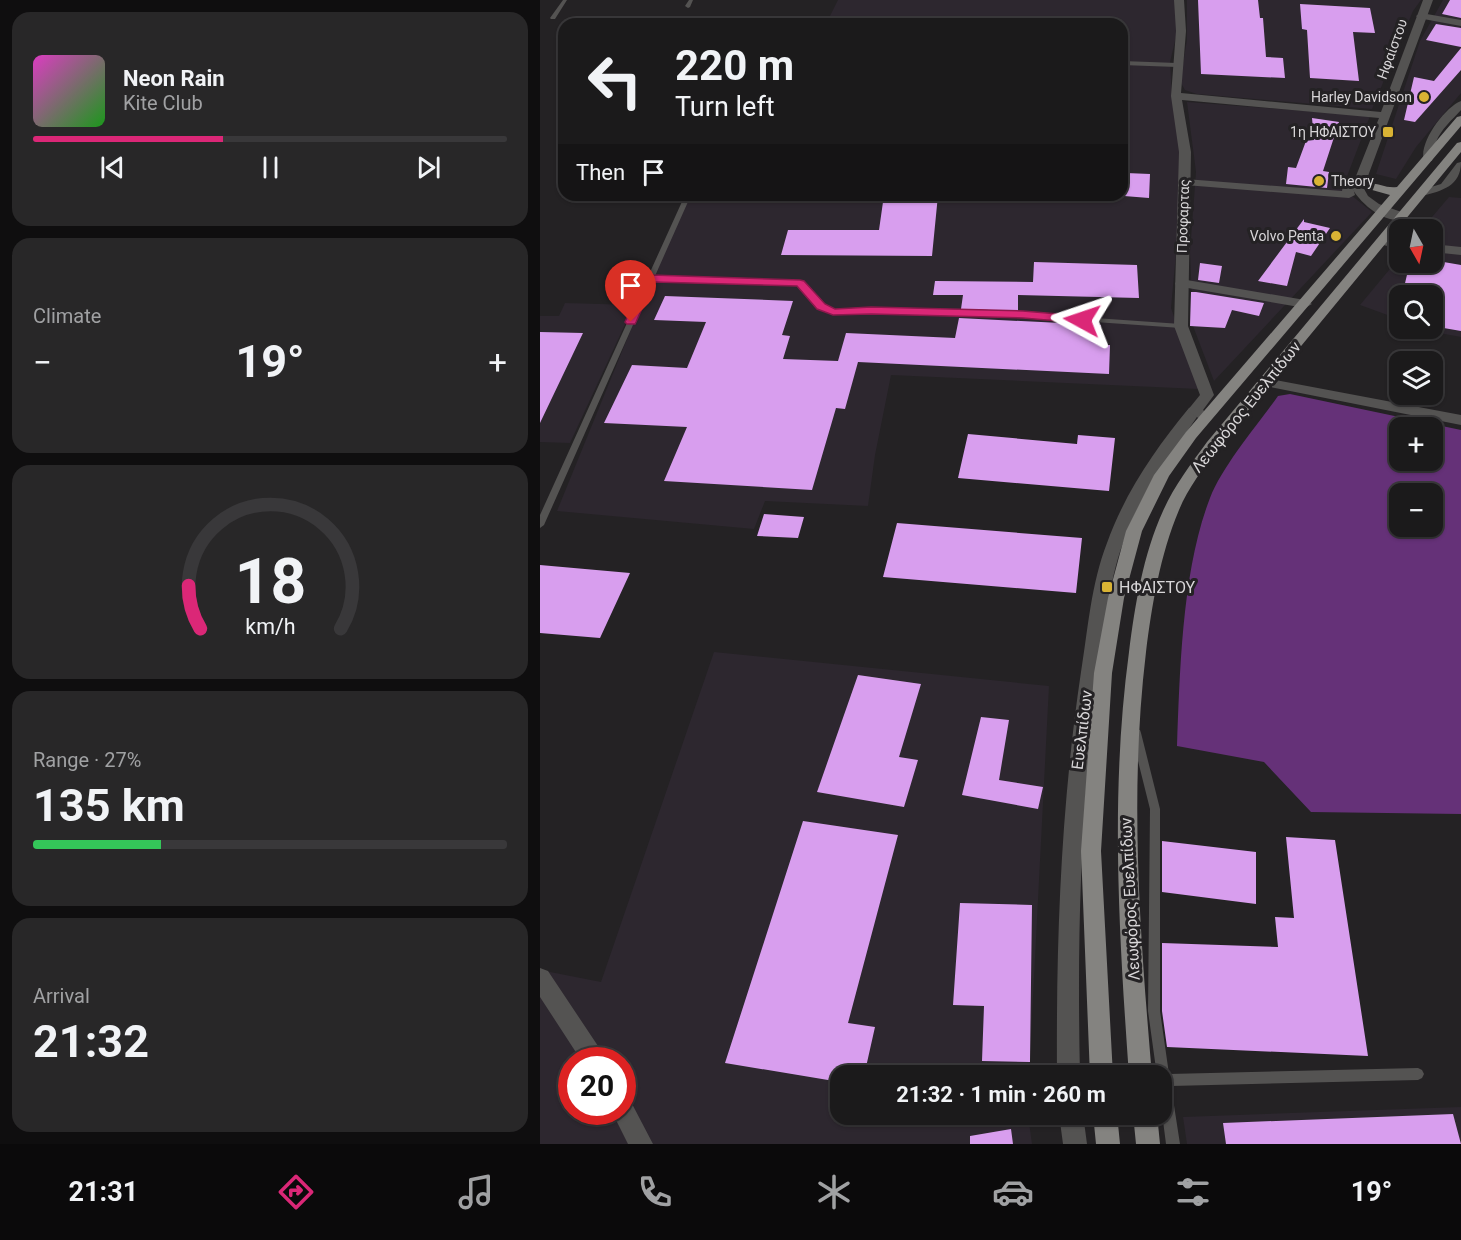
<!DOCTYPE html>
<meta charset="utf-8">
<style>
:root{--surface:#1b1a1b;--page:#282728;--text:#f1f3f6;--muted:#a0a1a3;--line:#39383a;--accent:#db2777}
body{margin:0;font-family:Roboto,sans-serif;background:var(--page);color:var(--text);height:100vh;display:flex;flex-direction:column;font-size:22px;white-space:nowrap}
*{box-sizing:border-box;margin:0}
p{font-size:20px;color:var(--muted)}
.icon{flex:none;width:33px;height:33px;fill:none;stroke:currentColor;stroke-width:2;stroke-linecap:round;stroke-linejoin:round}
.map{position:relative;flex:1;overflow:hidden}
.details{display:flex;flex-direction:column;gap:12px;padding:12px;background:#0f0e0f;width:540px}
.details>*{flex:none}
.banner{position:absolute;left:18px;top:18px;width:570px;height:183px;border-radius:18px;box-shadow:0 2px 4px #0004,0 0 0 2px var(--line);background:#1b1a1b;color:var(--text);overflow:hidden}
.needle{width:39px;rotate:171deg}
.tools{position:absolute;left:849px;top:219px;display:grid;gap:12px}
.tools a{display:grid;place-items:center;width:54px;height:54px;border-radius:12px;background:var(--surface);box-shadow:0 2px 4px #0004,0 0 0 2px var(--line);font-size:30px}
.speed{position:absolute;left:18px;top:1047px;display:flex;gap:12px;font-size:30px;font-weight:700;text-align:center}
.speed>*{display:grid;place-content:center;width:78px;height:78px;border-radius:50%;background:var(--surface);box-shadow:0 2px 4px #0004,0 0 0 2px var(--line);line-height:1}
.speed .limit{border:9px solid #d22;background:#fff;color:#111}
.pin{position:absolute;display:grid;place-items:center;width:51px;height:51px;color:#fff;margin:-62px -26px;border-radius:50% 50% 50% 0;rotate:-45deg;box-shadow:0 0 6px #0007}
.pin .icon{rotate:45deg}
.me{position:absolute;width:66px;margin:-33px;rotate:275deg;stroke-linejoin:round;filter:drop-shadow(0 0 4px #0008)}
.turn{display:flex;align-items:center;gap:21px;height:126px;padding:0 18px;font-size:27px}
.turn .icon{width:78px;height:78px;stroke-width:2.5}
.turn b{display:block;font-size:42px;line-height:51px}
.then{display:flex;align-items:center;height:57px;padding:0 18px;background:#0003;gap:12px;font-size:22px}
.big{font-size:45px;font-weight:700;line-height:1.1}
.details .tile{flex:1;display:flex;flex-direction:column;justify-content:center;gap:9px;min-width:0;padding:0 21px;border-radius:18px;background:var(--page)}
.details .dial{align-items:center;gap:0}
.dial svg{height:156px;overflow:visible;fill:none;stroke:var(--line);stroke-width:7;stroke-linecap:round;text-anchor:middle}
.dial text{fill:var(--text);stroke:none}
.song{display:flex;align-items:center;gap:18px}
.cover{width:72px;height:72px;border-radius:9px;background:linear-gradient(135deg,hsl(310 70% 55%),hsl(120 70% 35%))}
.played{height:6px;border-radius:3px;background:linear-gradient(90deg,var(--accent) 40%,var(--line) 40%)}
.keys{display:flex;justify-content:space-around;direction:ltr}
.heat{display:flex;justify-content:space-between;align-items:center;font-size:33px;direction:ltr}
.charge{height:9px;border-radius:4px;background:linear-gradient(90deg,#34c759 27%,var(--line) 0)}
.trip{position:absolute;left:290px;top:1065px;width:342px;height:60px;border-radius:18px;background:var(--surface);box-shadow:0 2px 4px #0004,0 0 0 2px var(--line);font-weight:700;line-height:60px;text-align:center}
.dock{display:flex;height:96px;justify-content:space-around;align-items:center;background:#0b0a0b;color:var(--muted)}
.dock .icon{width:42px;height:42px}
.dock .on{color:var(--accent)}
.dock b{font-size:27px;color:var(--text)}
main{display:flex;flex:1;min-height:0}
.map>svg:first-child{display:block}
.built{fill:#2d272f;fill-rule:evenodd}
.green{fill:#653178;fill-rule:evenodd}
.building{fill:#d89eee}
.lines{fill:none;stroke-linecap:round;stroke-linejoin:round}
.service{fill:#545352;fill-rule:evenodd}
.minor{fill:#545352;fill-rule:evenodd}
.tertiary{fill:#545352;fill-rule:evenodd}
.primary{fill:#848380;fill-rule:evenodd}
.route{fill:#db2777;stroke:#8e194d;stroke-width:1.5}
.poi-dot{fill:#d9b334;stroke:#242224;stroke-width:2}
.labels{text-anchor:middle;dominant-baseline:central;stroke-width:6;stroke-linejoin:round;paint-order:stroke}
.far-street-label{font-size:14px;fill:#d8d6d8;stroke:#242224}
.far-poi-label{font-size:14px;fill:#d8d6d8;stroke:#242224;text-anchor:end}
.street-label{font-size:16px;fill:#d8d6d8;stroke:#242224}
.poi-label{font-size:16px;fill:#d8d6d8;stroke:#242224;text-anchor:start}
</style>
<main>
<section class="details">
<div class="tile">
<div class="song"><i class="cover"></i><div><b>Neon Rain</b><p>Kite Club</p></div></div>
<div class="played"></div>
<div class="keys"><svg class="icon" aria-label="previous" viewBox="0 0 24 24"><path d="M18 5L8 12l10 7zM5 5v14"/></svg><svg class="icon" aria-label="pause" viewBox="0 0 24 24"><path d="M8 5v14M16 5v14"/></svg><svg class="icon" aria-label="next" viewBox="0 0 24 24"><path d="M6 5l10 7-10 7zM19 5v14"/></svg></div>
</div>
<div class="tile"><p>Climate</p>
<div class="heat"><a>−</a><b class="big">19°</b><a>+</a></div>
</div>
<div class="tile dial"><svg viewBox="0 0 100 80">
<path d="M14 69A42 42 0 1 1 86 69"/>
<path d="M14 69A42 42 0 0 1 8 47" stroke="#db2777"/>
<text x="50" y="56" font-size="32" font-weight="700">18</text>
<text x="50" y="72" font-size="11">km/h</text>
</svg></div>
<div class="tile"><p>Range · 27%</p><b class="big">135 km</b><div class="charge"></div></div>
<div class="tile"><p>Arrival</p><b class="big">21:32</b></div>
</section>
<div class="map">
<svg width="921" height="1144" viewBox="0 0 921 1144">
<rect width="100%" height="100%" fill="#242224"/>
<path class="built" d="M298,0H636L637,33L630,62L632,97L641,151L639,221L631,308L659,389L351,375L335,455L328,506L225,501L214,529L17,511L116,268H112L148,195H582V24H286Z
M647,0H881L873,11L832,109L657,94L645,90L640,81L647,40Z
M903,0H921V93L876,147L856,179L836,174L880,41Z
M647,102L830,116L806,179L811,195L832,212L674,381L653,326L650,252L656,172Z
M909,197L921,198V248L893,246L892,230H881Z
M893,251L921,254V337L899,333L874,334L867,329L892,328V296H860L859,323L853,317L820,305L859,258L860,262H892Z
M25,303L94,305L30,443L0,442V316H19Z
M174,652L509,686L489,1075L300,1076V1114L488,1115L492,1144H0V970L61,982ZM32,1060H82V1112H32Z
M921,1107V1144H647L643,1117Z"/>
<path class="green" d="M750,394L921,430V814L771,812L724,762L637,746C640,670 642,570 670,498C683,465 717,426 738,396ZM860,428H892V460H860ZM860,494H892V526H860Z"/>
<path class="building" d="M658,0H718L720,18H723L726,57L743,58L745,78L661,74Z
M910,0H921V18L902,14Z
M760,4L830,8L835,33L813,32L819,81L770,78L767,30L762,29Z
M896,24L921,28V47L886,40Z
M921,48V70L875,122L864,120L874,77L894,81Z
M772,118L799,122L783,171L789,172L787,188L746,184L748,167L756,168L766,141L774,140Z
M586,173L610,174L609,198L584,196Z
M344,195H398L392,256L241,255L248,230H339Z
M764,219V222L790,228L771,256L756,252L747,286L718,281Z
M892,260L921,265V331L892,326V296H862L870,262H892Z
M494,262L597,265L599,298L478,295V311L421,309L423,295H393L395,281L493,282Z
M660,263L682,266L679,283L658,280Z
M651,292H656L724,303L719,316L692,310L685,328L650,326Z
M125,296L253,301L242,335L250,336L243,359L298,361L306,333L415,338L419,318L561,325L560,345H570L569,374L318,362L305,409L296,408L272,490L124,481L147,427L64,423L92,365L147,368L166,322L114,320Z
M0,332L43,333L0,423Z
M428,434L537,444L538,435L575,438L569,491L418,478Z
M224,514L264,517L258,538L217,536Z
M357,523L542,538L536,593L343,577Z
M0,565L90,573L60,638L0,633Z
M318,675L381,684L359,757L378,760L364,807L277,792Z
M441,717L469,720L459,780L503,787L498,809L422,795Z
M263,821L358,835L308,1023L335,1027L324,1076H300V1082L185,1063Z
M746,837L795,840L828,1056L627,1047L622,1011V943L738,947L735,917L754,918Z
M622,841L716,852V904L622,892Z
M420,903L492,905L490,1062L442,1061L444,1006L413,1005Z
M913,1114L921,1144H686L683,1123Z
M471,1129L473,1144H430V1136Z"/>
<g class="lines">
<path class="service" d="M23,0H27L15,19H11L10,18Z
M149,0H153L150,7L148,8L145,6Z
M582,61L637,63L640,65L637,67L582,65Z
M145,195H151L115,276L260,281L262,282L284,305L294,310L331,309L483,313L641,324L645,326L641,328L483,317L331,313L293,314L278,309L258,285L113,280L4,525L0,528V515Z
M596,729L600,730L601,733L620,809V1011L629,1074L878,1068L882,1070L884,1074L882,1078L878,1080L631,1086L640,1144H626L621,1105V1076H617L608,1011L610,809L591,733L592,730Z"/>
<path class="minor" d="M881,13L921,20V26L878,18L876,16Z
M921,101V110C912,120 901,129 896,142C894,148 894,155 892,161H884C878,143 905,107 921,101Z
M921,162C921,186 902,191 882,196L878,195V191L901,184L917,163Z
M817,178L823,181L813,188L815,195L809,198L645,185L639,182L645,179L802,191L803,185Z
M843,237L860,241V249L839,244V238Z
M892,244L921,247V255L892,252Z
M641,279L765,300L772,304L765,308L636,286L635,283Z
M725,378L921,415V425L720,385L718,382L720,379Z
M654,406L661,411C631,456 602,490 583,543C568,584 565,629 559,672C540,806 537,940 540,1076H517C516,940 521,806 541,672C548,629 551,584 567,543C585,493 615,449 649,408Z
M0,968L8,971L62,1052L65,1060H41L0,997Z
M82,1096L90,1100L113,1144H88L72,1112H82Z
M519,1114H543L547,1144H523Z"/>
<path class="tertiary" d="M634,0H644L646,31L641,93L841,112L883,0H893L828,176L822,185L828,196L839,204L867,214V220C844,224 820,204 810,185L816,176L839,118L642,100L651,152L648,326L674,395L663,410L672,417L665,422L647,411L660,395L634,326L639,152L631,96L636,31Z"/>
<path class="primary" d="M921,116V126L656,438L629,476L602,531L584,598L572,673L561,851L573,1076H550L541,851L554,673L568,598L586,531L614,475L646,432L850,195L825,188V184C836,181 845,189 857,187L917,117Z
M921,142V152L677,448C664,468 648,488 639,510C620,555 612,605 606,652C589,794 600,934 612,1076H589C579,934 570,793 589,652C595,605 603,555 623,511C634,486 651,464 667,442L917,143Z
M553,1114H577L580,1144H556Z
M593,1114H617L620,1144H596Z"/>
</g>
<path class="route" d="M111,275L260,280L264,281L285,304L295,309L331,307L483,311L542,316L547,320L542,323L483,318L331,314L293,315L277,309L257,286L114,282L96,322L95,324H87L85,322L105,278Z"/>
<g class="poi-dot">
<circle cx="884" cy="97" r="6"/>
<rect x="842" y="126" width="12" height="12" rx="3"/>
<circle cx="779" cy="181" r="6"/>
<circle cx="796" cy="236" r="6"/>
<rect x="561" y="581" width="12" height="12" rx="3"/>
</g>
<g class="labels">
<g class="far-street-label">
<text transform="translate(852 49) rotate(-70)">Ηφαίστου</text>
<text transform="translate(643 216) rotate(-88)">Προφαρτας</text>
</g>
<g class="far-poi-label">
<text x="872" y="97">Harley Davidson</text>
<text x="836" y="132">1η ΗΦΑΙΣΤΟΥ</text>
<text x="791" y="181" text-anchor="start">Theory</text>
<text x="784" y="236">Volvo Penta</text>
</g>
<g class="street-label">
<text transform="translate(706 407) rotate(-51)">Λεωφόρος Ευελπίδων</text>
<text transform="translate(542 730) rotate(-83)">Ευελπίδων</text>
<text transform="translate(590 899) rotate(-93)">Λεωφόρος Ευελπίδων</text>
</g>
<g class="poi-label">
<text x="579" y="587">ΗΦΑΙΣΤΟΥ</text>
</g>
</g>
</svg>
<div class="tools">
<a><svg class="needle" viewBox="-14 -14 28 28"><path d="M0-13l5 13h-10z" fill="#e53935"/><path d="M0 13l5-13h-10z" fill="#a0a1a3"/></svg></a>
<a><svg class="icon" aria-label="search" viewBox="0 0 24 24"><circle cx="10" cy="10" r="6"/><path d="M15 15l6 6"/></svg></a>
<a><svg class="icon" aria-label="layers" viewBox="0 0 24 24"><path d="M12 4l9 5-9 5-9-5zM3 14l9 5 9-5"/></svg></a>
<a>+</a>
<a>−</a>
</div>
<div class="speed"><div class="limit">20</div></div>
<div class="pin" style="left:91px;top:322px;background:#d93025"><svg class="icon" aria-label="arrive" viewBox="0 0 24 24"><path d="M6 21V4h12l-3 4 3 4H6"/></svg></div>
<svg class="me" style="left:542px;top:320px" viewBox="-20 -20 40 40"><path d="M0-17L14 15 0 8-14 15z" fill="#db2777" stroke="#fff" stroke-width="4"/></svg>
<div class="trip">21:32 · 1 min · 260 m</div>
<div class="banner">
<div class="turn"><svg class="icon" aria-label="left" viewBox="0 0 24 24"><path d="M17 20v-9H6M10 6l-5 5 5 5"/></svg><div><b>220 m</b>Turn left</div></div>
<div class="then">Then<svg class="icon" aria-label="arrive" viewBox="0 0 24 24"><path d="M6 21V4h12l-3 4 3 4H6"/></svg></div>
</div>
</div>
</main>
<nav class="dock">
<b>21:31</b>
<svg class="icon on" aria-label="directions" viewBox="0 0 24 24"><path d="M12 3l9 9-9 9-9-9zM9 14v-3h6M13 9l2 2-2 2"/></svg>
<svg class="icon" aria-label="music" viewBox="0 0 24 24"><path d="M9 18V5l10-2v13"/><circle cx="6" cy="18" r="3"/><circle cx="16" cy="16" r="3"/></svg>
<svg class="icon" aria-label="phone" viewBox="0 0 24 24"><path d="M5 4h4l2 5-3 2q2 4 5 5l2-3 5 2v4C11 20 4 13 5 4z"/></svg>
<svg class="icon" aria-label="climate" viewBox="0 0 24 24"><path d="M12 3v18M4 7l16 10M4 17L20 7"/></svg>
<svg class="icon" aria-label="car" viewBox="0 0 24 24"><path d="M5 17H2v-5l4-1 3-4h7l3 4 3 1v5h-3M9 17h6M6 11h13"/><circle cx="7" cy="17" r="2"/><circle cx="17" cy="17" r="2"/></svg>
<svg class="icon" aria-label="filters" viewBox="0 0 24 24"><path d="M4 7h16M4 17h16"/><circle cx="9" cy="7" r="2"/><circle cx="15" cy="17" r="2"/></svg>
<b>19°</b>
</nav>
